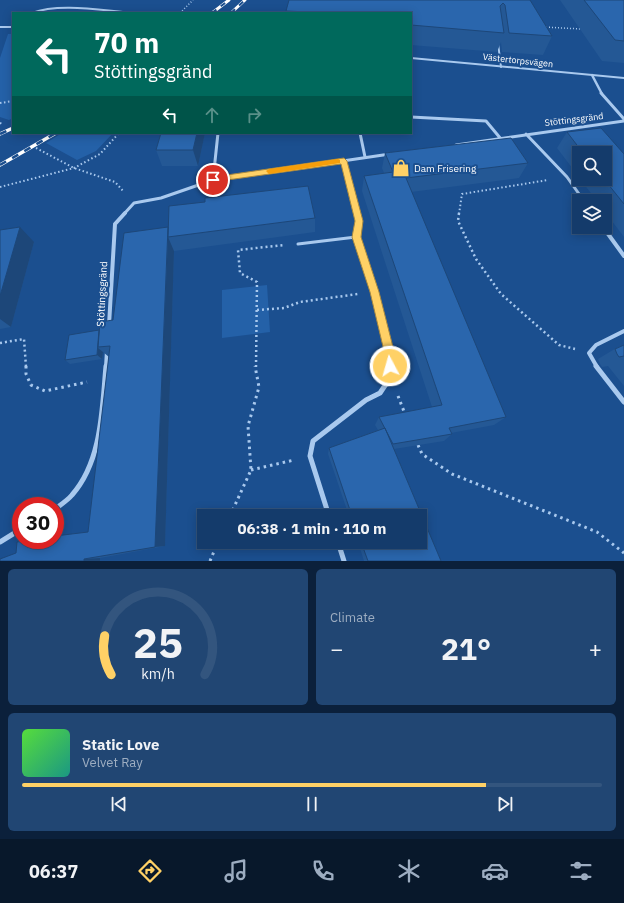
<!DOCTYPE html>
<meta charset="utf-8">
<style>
:root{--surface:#143b6b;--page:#214673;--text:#f1f3f6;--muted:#9dadc1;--line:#33557e;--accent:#ffd166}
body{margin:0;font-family:"IBM Plex Sans",sans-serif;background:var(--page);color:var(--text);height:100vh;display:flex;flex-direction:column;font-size:15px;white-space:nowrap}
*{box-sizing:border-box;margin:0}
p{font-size:13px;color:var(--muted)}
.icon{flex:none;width:22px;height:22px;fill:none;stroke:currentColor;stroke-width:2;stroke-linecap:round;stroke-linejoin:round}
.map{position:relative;height:561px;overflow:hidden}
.panel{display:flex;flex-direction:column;gap:8px;padding:8px;background:#0b203b;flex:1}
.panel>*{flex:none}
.hud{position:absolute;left:12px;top:12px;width:400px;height:122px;border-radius:0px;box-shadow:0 2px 10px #0003,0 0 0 1px var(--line);background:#00695c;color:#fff;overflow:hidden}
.tools{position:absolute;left:572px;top:146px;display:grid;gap:8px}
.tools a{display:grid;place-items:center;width:40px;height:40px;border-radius:0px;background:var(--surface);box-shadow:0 2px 10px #0003,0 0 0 1px var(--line);font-size:20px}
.speed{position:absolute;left:12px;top:497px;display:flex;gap:8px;font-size:20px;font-weight:700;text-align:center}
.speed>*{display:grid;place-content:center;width:52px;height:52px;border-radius:50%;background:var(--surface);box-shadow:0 2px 10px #0003,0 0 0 1px var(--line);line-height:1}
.speed .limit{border:6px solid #d22;background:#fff;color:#111}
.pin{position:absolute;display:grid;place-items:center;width:34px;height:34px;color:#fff;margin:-17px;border:2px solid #fff;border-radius:50%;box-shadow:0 1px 4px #0007}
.me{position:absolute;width:44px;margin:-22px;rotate:354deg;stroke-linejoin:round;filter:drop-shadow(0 0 3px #0008)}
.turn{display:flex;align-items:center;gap:14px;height:84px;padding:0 16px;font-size:18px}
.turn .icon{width:52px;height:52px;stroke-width:2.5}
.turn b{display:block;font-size:28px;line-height:34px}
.lanes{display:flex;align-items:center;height:38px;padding:0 16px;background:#0003;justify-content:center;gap:20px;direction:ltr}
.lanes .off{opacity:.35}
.big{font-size:30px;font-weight:700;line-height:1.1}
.panel .card{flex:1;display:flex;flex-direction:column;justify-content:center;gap:6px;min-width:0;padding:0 14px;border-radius:6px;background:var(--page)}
.panel .dial{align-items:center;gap:0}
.dial svg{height:104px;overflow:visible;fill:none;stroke:var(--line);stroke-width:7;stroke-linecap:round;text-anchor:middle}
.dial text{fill:var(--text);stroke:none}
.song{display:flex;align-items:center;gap:12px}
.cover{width:48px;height:48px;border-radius:6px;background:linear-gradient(135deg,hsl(110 70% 55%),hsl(170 70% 35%))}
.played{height:4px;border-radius:2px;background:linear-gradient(90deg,var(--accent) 80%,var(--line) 80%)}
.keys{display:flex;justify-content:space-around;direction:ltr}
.heat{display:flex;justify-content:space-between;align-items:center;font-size:22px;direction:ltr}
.panel .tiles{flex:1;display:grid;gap:8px;grid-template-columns:1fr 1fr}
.card:last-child{grid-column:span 2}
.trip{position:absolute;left:197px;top:509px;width:230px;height:40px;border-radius:0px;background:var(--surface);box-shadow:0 2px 10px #0003,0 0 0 1px var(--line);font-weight:700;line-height:40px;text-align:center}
.tabs{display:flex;height:64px;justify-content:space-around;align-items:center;background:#08182b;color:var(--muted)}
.tabs .icon{width:28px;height:28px}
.tabs .active{color:var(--accent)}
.tabs b{font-size:18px;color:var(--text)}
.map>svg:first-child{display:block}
.green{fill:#2461a8}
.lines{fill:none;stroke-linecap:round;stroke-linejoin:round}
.path-far3{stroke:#a9c9ee;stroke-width:1.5;stroke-dasharray:1 2;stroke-linecap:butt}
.path-far2{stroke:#a9c9ee;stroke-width:2;stroke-dasharray:1.5 2.5;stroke-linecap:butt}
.path-far1{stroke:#a9c9ee;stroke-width:2.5;stroke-dasharray:2 3;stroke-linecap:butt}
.path{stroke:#a9c9ee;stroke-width:3;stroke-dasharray:2.5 4;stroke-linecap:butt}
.service-far1{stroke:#a9c9ee;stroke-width:2}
.service{stroke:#a9c9ee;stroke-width:3}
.minor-far3{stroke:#a9c9ee;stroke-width:2.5}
.minor-far2{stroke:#a9c9ee;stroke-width:3}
.minor-far1{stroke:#a9c9ee;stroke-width:4}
.minor{stroke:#a9c9ee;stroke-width:5}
.tertiary{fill:#a9c9ee;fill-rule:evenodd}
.rail-far1-casing{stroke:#fff;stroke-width:3}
.rail-casing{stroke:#fff;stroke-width:3.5}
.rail-far1{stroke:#1b4f8f;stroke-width:2;stroke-dasharray:5.5;stroke-linecap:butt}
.rail{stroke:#1b4f8f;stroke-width:2.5;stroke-dasharray:7;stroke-linecap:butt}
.wall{fill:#245895}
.shaded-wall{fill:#1d4779}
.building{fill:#2a66ad;stroke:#1d4779}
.route{fill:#ffd166;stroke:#a68842}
.slow{fill:#f59e0b}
.labels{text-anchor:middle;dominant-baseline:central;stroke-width:4;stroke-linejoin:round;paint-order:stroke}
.far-street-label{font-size:9px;fill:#fff;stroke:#1b4f8f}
.poi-label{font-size:10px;fill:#fff;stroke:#1b4f8f;text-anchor:start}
.street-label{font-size:10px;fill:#fff;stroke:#1b4f8f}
</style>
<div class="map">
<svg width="624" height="561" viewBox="0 0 624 561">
<rect width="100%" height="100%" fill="#1b4f8f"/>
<path class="green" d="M8,34H13V118L9,120L0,117V58Z
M62,133H113L96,151L77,160L46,143Z
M267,285L270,332L222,338V290Z"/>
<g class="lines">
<path class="path-far3" d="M180,13L193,0
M543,27L582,29"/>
<path class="path-far2" d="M0,103L13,101
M0,123L2,124
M36,148L74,168L115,182L124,192
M0,187L74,168L100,154L119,133
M459,214L462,194L548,180"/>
<path class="path-far1" d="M459,213L458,221L476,259L501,294L559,345L575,349
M257,310L284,308L300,302L358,294
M0,343L24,339L26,367
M256,367L257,282L240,273L238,250L284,245"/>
<path class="path" d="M26,366V374L31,385L45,391L87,382
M398,396L405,414
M418,445L422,454L452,474L597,532L624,553
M251,470L294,460
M230,516L251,470L248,426L259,387L255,366
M210,561L218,542"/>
<path class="service-far1" d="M32,13C60,2 104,11 134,13
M498,43L501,67"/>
<path class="service" d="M298,244L356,237"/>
<path class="minor-far3" d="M592,75L602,94"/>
<path class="minor-far2" d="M601,93L624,119
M411,117L486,121L501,139
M360,133L365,157
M526,134L567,177L584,201
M456,145L624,121
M344,161L357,214
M213,180L218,133
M124,214L134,203L161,198L213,180L390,154"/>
<path class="minor-far1" d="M357,213L359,221L356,237L375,292L390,355V367
M603,227L624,256
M109,325L115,224L125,213
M106,367L107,350
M597,367L589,353L596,345L624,331"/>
<path class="minor" d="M596,366L624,402
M55,509C60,505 67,501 72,495C102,461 102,409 106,366
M329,516L310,456L313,441L366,400L380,393L390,378V366
M0,542L21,529
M338,542L344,561"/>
<path class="tertiary" d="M0,26H13V28H0Z
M411,57L624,77V79L411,59Z"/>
<g class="rail-far1-casing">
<path id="rail-far1" d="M212,13L229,0
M231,13L245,0"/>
</g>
<g class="rail-casing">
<path id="rail" d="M0,134L13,128
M0,165L56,133"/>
</g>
<use href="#rail-far1" class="rail-far1"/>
<use href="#rail" class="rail"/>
</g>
<path class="wall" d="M530,0L552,36L543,55L502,52L501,42L497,52L411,45V13H287L286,11Z
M560,0H624V63L602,61Z
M567,132L624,154V237L605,212V201H597L580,179H605V153H579V177L557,148Z
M161,133H205L198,166H162L156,150Z
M385,153L528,163L519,178L411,192L506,417L494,425L451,433L452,434L444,441L394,449L441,561H364L358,542H420V516H349L328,454L329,448L378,430L375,425L379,417L432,407L362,191L364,176L384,173L382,168Z
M315,218V232L174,251L165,546L100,558V561H0L88,532L109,357L103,352L102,359L70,364L65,360L99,330L113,320L124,233Z
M0,230L34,242L11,327L0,329Z
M624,345V386L608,366L602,367L600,364L598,359L618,347Z"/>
<path class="shaded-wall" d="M197,133H205L198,166L193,150Z
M20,227L34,242L11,327L0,319V296Z
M168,237L174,251L165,546L155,547Z
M98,348L103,352L102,359L97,355Z
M100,558V561H84V559Z"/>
<path class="building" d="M289,0H530L552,36L509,33L505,5L503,3L500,6L504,33L411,25V13H330L286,11Z
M584,0H624V41L615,40Z
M601,128L624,154V204L604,179H605V153H583L567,132Z
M161,133H197L193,150H156Z
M511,138L528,163L406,178L506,417L449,428L452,434L393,444L379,417L442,405L364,176L393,172L385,153Z
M308,186L315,218L168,237L169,206L205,202V198Z
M20,227L0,296V230Z
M168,227L155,547L84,559V561H0V559L16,553L17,542L30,540H55V536L88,532L110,346L98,347L100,322L113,320L124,233Z
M99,330L97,355L65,360L69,335Z
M624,345V356L619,357L617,354L615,349Z
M385,428L441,561H368L361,542H420V516H352L329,448Z"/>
<path class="route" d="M344,158L347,161L363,221L361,237L379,292L395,355L394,370L390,371L387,370L385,355L370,292L352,237L355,221L341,164L213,182L210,180L213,177Z"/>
<path class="slow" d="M338,159L340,160V163L269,174L266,171L269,169Z"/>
<defs>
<g id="shop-bare" transform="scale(1.38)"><path d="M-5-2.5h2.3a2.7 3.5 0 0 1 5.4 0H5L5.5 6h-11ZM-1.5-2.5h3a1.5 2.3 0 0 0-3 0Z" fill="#ffd166" stroke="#1b4f8f" stroke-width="2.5" paint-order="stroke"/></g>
</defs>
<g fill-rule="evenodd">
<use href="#shop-bare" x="401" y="168"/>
</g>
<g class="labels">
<g class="far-street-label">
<text transform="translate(518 60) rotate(6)">Västertorpsvägen</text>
<text transform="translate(574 119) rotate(-7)">Stöttingsgränd</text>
</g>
<g class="poi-label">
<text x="414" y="168">Dam Frisering</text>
</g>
<g class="street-label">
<text transform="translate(102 294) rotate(-87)">Stöttingsgränd</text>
</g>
</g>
</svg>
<div class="tools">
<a><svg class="icon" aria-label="search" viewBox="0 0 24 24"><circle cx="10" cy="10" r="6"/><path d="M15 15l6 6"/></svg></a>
<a><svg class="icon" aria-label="layers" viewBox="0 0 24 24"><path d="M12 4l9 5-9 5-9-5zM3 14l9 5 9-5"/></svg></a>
</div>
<div class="speed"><div class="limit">30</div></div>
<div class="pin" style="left:213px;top:180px;background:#d93025"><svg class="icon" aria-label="arrive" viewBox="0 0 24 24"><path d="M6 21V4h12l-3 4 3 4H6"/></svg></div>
<svg class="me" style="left:390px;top:366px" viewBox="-20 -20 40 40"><circle r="17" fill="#ffd166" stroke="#fff" stroke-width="3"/><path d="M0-11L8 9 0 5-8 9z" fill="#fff"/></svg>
<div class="trip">06:38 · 1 min · 110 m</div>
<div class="hud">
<div class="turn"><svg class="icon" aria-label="left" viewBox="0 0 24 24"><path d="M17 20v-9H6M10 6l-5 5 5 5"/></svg><div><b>70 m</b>Stöttingsgränd</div></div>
<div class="lanes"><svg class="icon" aria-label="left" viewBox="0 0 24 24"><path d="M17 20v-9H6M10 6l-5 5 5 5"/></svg><svg class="icon off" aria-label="ahead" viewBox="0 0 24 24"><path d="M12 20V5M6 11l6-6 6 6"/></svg><svg class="icon off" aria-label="right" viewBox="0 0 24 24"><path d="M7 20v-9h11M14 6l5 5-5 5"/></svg></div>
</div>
</div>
<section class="panel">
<div class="tiles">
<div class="card dial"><svg viewBox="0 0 100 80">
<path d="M14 69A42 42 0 1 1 86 69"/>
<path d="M14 69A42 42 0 0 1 9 39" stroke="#ffd166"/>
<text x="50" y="56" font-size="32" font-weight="700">25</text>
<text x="50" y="72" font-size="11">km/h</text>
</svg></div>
<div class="card"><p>Climate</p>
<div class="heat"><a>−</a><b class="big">21°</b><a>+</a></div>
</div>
<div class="card">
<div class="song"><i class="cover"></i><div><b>Static Love</b><p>Velvet Ray</p></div></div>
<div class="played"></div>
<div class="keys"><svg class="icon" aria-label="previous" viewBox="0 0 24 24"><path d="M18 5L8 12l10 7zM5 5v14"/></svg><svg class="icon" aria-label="pause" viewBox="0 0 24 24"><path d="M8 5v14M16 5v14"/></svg><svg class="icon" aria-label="next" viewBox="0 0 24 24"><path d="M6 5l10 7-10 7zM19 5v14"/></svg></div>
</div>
</div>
</section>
<nav class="tabs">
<b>06:37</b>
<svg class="icon active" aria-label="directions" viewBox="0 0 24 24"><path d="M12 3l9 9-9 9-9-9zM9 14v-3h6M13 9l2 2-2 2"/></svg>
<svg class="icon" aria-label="music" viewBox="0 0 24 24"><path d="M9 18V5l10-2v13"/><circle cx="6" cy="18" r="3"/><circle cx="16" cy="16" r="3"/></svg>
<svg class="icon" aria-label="phone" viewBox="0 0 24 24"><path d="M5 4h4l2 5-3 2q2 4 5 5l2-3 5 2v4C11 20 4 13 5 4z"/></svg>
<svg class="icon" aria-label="climate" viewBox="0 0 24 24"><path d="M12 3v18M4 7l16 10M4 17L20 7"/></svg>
<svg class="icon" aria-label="car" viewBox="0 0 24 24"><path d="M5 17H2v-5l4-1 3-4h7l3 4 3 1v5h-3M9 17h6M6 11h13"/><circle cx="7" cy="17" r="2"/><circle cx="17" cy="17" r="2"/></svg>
<svg class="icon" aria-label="filters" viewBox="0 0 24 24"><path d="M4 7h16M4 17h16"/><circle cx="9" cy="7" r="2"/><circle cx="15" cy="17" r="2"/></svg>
</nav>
